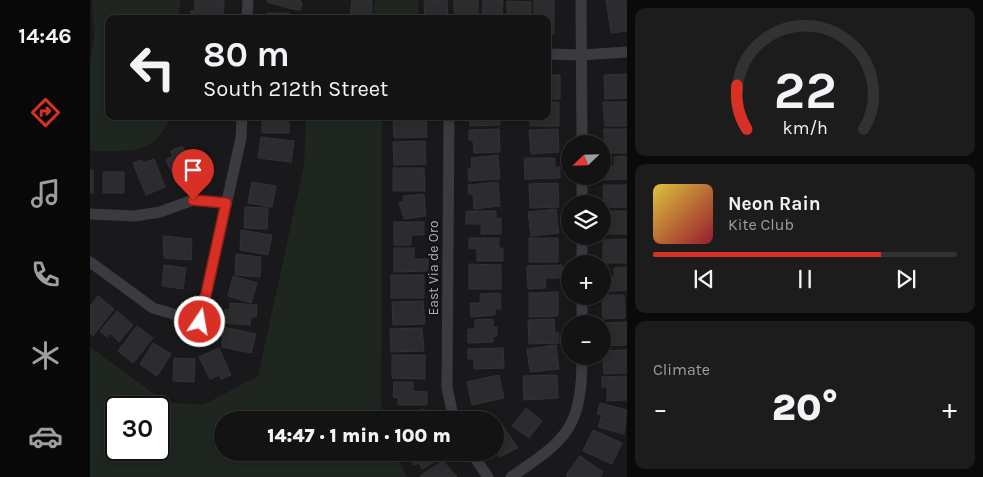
<!DOCTYPE html>
<meta charset="utf-8">
<style>
:root{--surface:#131314;--page:#1c1c1d;--text:#f1f3f6;--muted:#9d9ea0;--line:#323234;--accent:#d93025}
body{margin:0;font-family:Karla,sans-serif;background:var(--page);color:var(--text);height:100vh;display:flex;flex-direction:column;font-size:19px;white-space:nowrap}
*{box-sizing:border-box;margin:0}
p{font-size:16px;color:var(--muted)}
.icon{flex:none;width:28px;height:28px;fill:none;stroke:currentColor;stroke-width:2;stroke-linecap:round;stroke-linejoin:round}
.map{position:relative;flex:1;overflow:hidden}
.sheet{display:flex;flex-direction:column;gap:8px;padding:8px;background:#0a0a0b;width:356px}
.sheet>*{flex:none}
.top-card{position:absolute;left:15px;top:15px;width:446px;height:105px;border-radius:10px;box-shadow:0 2px 8px #0003,0 0 0 1px var(--line);background:#131314;color:var(--text);overflow:hidden}
.needle{width:32px;rotate:247deg}
.tools{position:absolute;left:471px;top:135px;display:grid;gap:10px}
.tools a{display:grid;place-items:center;width:50px;height:50px;border-radius:50%;background:var(--surface);box-shadow:0 2px 8px #0003,0 0 0 1px var(--line);font-size:25px}
.speed{position:absolute;left:15px;top:396px;display:flex;gap:10px;font-size:25px;font-weight:700;text-align:center}
.speed>*{display:grid;place-content:center;width:65px;height:65px;border-radius:50%;background:var(--surface);box-shadow:0 2px 8px #0003,0 0 0 1px var(--line);line-height:1}
.speed .limit{border:2px solid #111;border-radius:8px;background:#fff;color:#111}
.pin{position:absolute;display:grid;place-items:center;width:42px;height:42px;color:#fff;margin:-51px -21px;border-radius:50% 50% 50% 0;rotate:-45deg;box-shadow:0 0 5px #0007}
.pin .icon{rotate:45deg}
.me{position:absolute;width:55px;margin:-28px;rotate:12deg;stroke-linejoin:round;filter:drop-shadow(0 0 4px #0008)}
.turn{display:flex;align-items:center;gap:18px;height:105px;padding:0 15px;font-size:22px}
.turn .icon{width:65px;height:65px;stroke-width:2.5}
.turn b{display:block;font-size:35px;line-height:42px}
.big{font-size:38px;font-weight:800;line-height:1.1}
.sheet .tile{flex:1;display:flex;flex-direction:column;justify-content:center;gap:8px;min-width:0;padding:0 18px;border-radius:10px;background:var(--page)}
.sheet .dial{align-items:center;gap:0}
.dial svg{height:130px;overflow:visible;fill:none;stroke:var(--line);stroke-width:7;stroke-linecap:round;text-anchor:middle}
.dial text{fill:var(--text);stroke:none}
.song{display:flex;align-items:center;gap:15px}
.cover{width:60px;height:60px;border-radius:8px;background:linear-gradient(135deg,hsl(50 70% 55%),hsl(350 70% 35%))}
.played{height:5px;border-radius:2px;background:linear-gradient(90deg,var(--accent) 75%,var(--line) 75%)}
.keys{display:flex;justify-content:space-around;direction:ltr}
.heat{display:flex;justify-content:space-between;align-items:center;font-size:28px;direction:ltr}
.trip{position:absolute;left:124px;top:411px;width:290px;height:50px;border-radius:25px;background:var(--surface);box-shadow:0 2px 8px #0003,0 0 0 1px var(--line);font-weight:800;line-height:50px;text-align:center}
main{display:flex;flex:1;min-height:0}
.dock{display:flex;flex-direction:column;width:90px;justify-content:space-around;align-items:center;background:#080808;color:var(--muted)}
.dock .icon{width:35px;height:35px}
.dock .on{color:var(--accent)}
.dock b{font-size:22px;color:var(--text)}
.map>svg:first-child{display:block}
.green{fill:#1f2620;fill-rule:evenodd}
.building{fill:#2c2c2f;stroke:#333337}
.lines{fill:none;stroke-linecap:round;stroke-linejoin:round}
.street{stroke:#3a3b40;stroke-width:11}
.route-casing{stroke:#8d1f18;stroke-width:12}
.route{stroke:#d93025;stroke-width:9}
.labels{text-anchor:middle;dominant-baseline:central;stroke-width:5;stroke-linejoin:round;paint-order:stroke}
.street-label{font-size:14px;fill:#abb0ba;stroke:#141416}
</style>
<main>
<nav class="dock">
<b>14:46</b>
<svg class="icon on" aria-label="directions" viewBox="0 0 24 24"><path d="M12 3l9 9-9 9-9-9zM9 14v-3h6M13 9l2 2-2 2"/></svg>
<svg class="icon" aria-label="music" viewBox="0 0 24 24"><path d="M9 18V5l10-2v13"/><circle cx="6" cy="18" r="3"/><circle cx="16" cy="16" r="3"/></svg>
<svg class="icon" aria-label="phone" viewBox="0 0 24 24"><path d="M5 4h4l2 5-3 2q2 4 5 5l2-3 5 2v4C11 20 4 13 5 4z"/></svg>
<svg class="icon" aria-label="climate" viewBox="0 0 24 24"><path d="M12 3v18M4 7l16 10M4 17L20 7"/></svg>
<svg class="icon" aria-label="car" viewBox="0 0 24 24"><path d="M5 17H2v-5l4-1 3-4h7l3 4 3 1v5h-3M9 17h6M6 11h13"/><circle cx="7" cy="17" r="2"/><circle cx="17" cy="17" r="2"/></svg>
</nav>
<div class="map">
<svg width="537" height="477" viewBox="0 0 537 477">
<rect width="100%" height="100%" fill="#19191b"/>
<path class="green" d="M2,0H90L89,19H19V116H81C63,158 40,150 0,151V60L4,39Z
M285,0H328V19H281Z
M216,116H292L291,404L296,420H132V452L305,453L317,477H0V347L75,402L113,405L168,376L214,166ZM26,408H69V450H26Z"/>
<path class="building" d="M105,0H134L133,19H101V11H105Z
M178,0H209L212,3L210,11L177,2Z
M262,0H282L281,18L260,16Z
M357,0L358,19H335L334,1Z
M364,0H388V16L364,19Z
M393,0H413L412,19H392Z
M444,0H464V34H458V19H444Z
M516,0H536L537,31L521,33Z
M417,1L441,2V19H417Z
M177,13H199L200,19H177Z
M537,74V98L515,99L514,75Z
M458,75H470V99H458Z
M458,102H469V126H440V116H458Z
M513,102H537V126H515Z
M96,116H128V120L96,119Z
M172,116H199V133H172Z
M303,116H336L337,137L304,138Z
M379,116H410V125L380,126Z
M409,129L410,152L384,153L383,140H379V130Z
M468,129L469,152L441,154L439,130Z
M514,129H537V153H514Z
M171,137L204,141L201,162L168,158Z
M335,141L336,164L304,165L303,142Z
M92,146L105,174L87,183L76,160L83,156L81,151Z
M408,155L410,179L379,181L378,169H382L381,158Z
M537,156V179L510,180L512,167L524,166V157Z
M434,158H465V167H470V178L435,179Z
M64,159L75,187L56,195L43,163L52,160L53,163Z
M303,168H334L335,191H303Z
M0,170H3V193H0Z
M13,172H34V193H13Z
M162,182L186,186L182,207L158,203Z
M408,182L410,206L384,209L383,194H379L378,185Z
M468,183L469,207L440,208L439,184Z
M513,185H537V207L514,208Z
M334,194L336,216L314,219L309,202H314L313,196Z
M155,207L178,208L177,229L154,228Z
M466,209L469,233L441,236L438,212Z
M376,211H406V218H411V234H391V224H376Z
M513,211H537V234H513Z
M304,222H334V235H321V245H304Z
M151,230L182,235L178,255L150,250Z
M73,236L102,239L101,260L74,258Z
M379,238H409V248H413V261H387V249L379,248Z
M439,238H468V262H439Z
M537,239V263H513V240Z
M304,248H324V259H338V271L304,272Z
M146,254L171,257L170,277L145,275Z
M379,264L411,265V289H379Z
M74,265L96,268L93,289L72,286Z
M472,265V278H455L456,288L438,289L437,266Z
M537,267V290L512,292V278L524,277V268Z
M301,275H334V298H301Z
M143,276L167,283L161,303L138,296Z
M468,292V316L439,317V293Z
M410,293L411,309H405V315L381,317L380,303H390V294Z
M512,295H534L535,318L513,319Z
M8,296L24,309L3,336L0,333V306Z
M333,301L335,324L303,325L302,302Z
M140,303L167,305L166,317H161L160,325L134,323L135,309L140,310Z
M27,311L43,325L29,342L20,333L17,337L10,331Z
M403,319V327H407V336H403V342L378,343V329H385V320Z
M464,319L465,333H469V343L439,344L438,320Z
M537,322V345L512,346L514,323Z
M47,326L63,338L43,363L28,351Z
M133,327L166,334L161,353L132,347Z
M332,328L334,351L301,352L300,329Z
M63,343L81,354L67,376L50,364Z
M466,345L469,369L440,372L437,349Z
M129,348L141,375L131,379L129,375L120,379L109,357Z
M413,348L414,368L384,369V359H378V349Z
M537,350V373L514,374L512,351Z
M302,355H335V379L302,378Z
M84,358L105,359L104,382L83,381Z
M409,375L414,398L382,405L377,382Z
M467,375L468,398L434,400L433,376Z
M537,376V400L517,401V387H512V377Z
M304,382H323V391L337,392V405H308V398L303,397Z
M510,403L537,410L534,434L508,427L512,415L507,414Z
M436,408L452,421L439,438L422,426Z
M334,409L337,420H309L308,417Z
M408,419L428,448L409,457L405,451V421Z
M503,430L532,443L522,464L493,451Z
M317,452H357L358,454L332,469L329,463L324,465Z
M490,456L513,472L510,477H478L476,475Z
M353,461L367,477H331L330,476Z"/>
<g class="lines">
<path class="street" d="M491,0L492,144
M157,19L158,0
M458,54L492,55L537,52
M359,116L357,388L364,420
M492,204V176
M0,214L45,216L70,212L103,200L136,203
M0,262L63,308L110,322L151,138L152,116
M492,264V236
M492,324V296
M381,452L398,477
M421,477C478,439 492,427 492,356"/>
</g>
<g class="lines">
<g class="route-casing">
<path id="route" d="M103,200L136,203L110,322"/>
</g>
<use href="#route" class="route"/>
</g>
<g class="labels">
<g class="street-label">
<text transform="translate(343 268) rotate(-90)">East Via de Oro</text>
</g>
</g>
</svg>
<div class="tools">
<a><svg class="needle" viewBox="-14 -14 28 28"><path d="M0-13l5 13h-10z" fill="#e53935"/><path d="M0 13l5-13h-10z" fill="#9d9ea0"/></svg></a>
<a><svg class="icon" aria-label="layers" viewBox="0 0 24 24"><path d="M12 4l9 5-9 5-9-5zM3 14l9 5 9-5"/></svg></a>
<a>+</a>
<a>−</a>
</div>
<div class="speed"><div class="limit">30</div></div>
<div class="pin" style="left:103px;top:200px;background:#d93025"><svg class="icon" aria-label="arrive" viewBox="0 0 24 24"><path d="M6 21V4h12l-3 4 3 4H6"/></svg></div>
<svg class="me" style="left:110px;top:322px" viewBox="-20 -20 40 40"><circle r="17" fill="#d93025" stroke="#fff" stroke-width="3"/><path d="M0-11L8 9 0 5-8 9z" fill="#fff"/></svg>
<div class="trip">14:47 · 1 min · 100 m</div>
<div class="top-card">
<div class="turn"><svg class="icon" aria-label="left" viewBox="0 0 24 24"><path d="M17 20v-9H6M10 6l-5 5 5 5"/></svg><div><b>80 m</b>South 212th Street</div></div>
</div>
</div>
<section class="sheet">
<div class="tile dial"><svg viewBox="0 0 100 80">
<path d="M14 69A42 42 0 1 1 86 69"/>
<path d="M14 69A42 42 0 0 1 8 42" stroke="#d93025"/>
<text x="50" y="56" font-size="32" font-weight="700">22</text>
<text x="50" y="72" font-size="11">km/h</text>
</svg></div>
<div class="tile">
<div class="song"><i class="cover"></i><div><b>Neon Rain</b><p>Kite Club</p></div></div>
<div class="played"></div>
<div class="keys"><svg class="icon" aria-label="previous" viewBox="0 0 24 24"><path d="M18 5L8 12l10 7zM5 5v14"/></svg><svg class="icon" aria-label="pause" viewBox="0 0 24 24"><path d="M8 5v14M16 5v14"/></svg><svg class="icon" aria-label="next" viewBox="0 0 24 24"><path d="M6 5l10 7-10 7zM19 5v14"/></svg></div>
</div>
<div class="tile"><p>Climate</p>
<div class="heat"><a>−</a><b class="big">20°</b><a>+</a></div>
</div>
</section>
</main>
